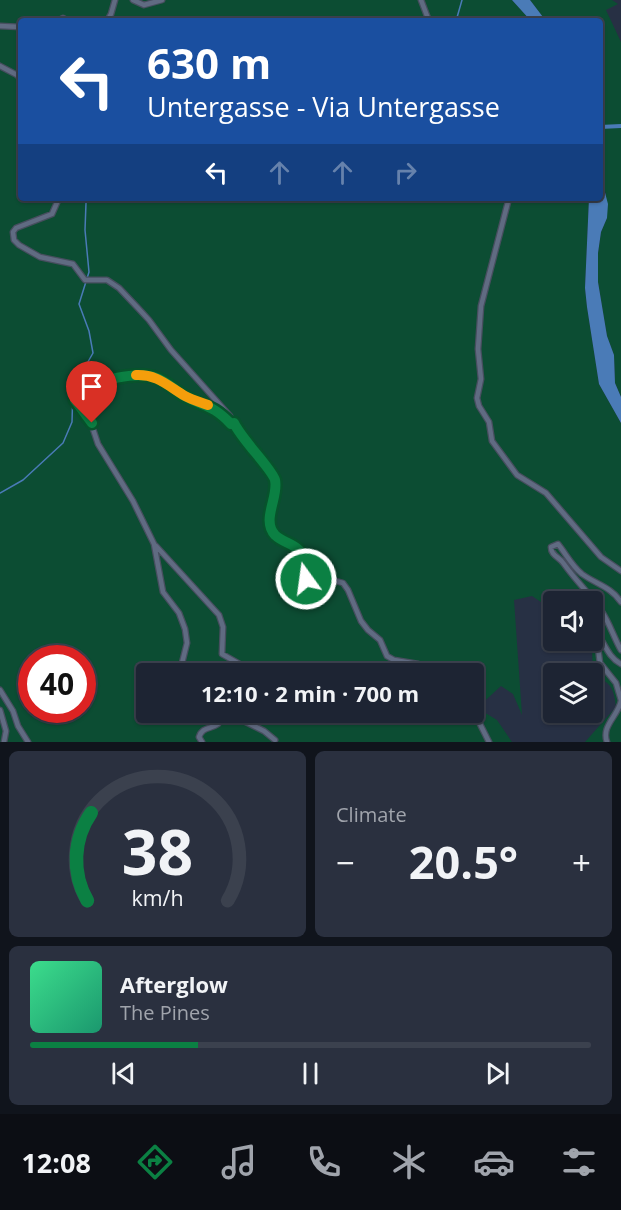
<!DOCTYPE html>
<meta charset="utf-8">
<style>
:root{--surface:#1d2433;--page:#2a303f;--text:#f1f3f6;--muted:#a0a4ac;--line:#3b414e;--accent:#0b8043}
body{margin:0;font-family:"Open Sans",sans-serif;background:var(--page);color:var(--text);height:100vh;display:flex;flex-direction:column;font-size:22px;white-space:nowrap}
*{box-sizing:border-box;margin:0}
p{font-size:20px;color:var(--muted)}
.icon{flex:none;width:33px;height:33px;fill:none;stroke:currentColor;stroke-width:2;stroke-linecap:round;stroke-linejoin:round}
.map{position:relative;height:742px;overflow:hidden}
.details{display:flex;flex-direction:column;gap:9px;padding:9px;background:#10141c;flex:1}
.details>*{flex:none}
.top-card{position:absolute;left:18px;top:18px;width:585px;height:183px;border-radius:6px;box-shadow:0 2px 4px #0004,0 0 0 2px var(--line);background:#1a4fa0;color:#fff;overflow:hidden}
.tools{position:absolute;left:543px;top:591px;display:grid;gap:12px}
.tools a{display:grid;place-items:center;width:60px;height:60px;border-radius:6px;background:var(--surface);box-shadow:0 2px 4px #0004,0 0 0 2px var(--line);font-size:30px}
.speed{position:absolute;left:18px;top:645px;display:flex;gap:12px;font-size:30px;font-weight:700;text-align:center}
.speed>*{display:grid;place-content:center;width:78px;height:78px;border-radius:50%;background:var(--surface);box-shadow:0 2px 4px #0004,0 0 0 2px var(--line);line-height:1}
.speed .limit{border:9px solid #d22;background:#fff;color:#111}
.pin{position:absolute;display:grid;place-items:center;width:51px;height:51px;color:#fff;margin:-62px -26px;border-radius:50% 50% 50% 0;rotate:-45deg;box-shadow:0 0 6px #0007}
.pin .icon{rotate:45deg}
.me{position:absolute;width:66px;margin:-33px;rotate:346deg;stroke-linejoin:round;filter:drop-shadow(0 0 4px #0008)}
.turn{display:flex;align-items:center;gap:21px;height:126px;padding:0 30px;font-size:27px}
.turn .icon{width:78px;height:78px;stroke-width:2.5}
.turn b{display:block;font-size:42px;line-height:51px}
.lanes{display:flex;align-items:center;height:57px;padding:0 30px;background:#0003;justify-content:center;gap:30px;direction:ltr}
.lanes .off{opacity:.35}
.big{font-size:45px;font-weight:700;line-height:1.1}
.details .card{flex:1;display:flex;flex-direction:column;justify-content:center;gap:9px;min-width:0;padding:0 21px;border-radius:9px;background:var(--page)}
.details .dial{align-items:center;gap:0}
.dial svg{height:156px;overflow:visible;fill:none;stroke:var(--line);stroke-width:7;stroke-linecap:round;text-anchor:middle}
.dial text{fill:var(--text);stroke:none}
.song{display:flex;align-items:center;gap:18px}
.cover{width:72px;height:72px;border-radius:9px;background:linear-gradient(135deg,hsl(150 70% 55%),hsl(160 70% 35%))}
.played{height:6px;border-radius:3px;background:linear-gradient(90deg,var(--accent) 30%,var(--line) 30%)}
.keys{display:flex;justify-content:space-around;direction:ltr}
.heat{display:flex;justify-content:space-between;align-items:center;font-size:33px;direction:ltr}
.details .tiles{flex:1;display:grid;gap:9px;grid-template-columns:1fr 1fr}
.card:last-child{grid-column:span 2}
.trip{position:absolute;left:136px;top:663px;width:348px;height:60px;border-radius:6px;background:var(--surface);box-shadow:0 2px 4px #0004,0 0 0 2px var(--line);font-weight:700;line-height:60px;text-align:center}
.tab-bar{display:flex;height:96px;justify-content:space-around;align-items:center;background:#0c0e14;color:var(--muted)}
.tab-bar .icon{width:42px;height:42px}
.tab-bar .current{color:var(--accent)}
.tab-bar b{font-size:27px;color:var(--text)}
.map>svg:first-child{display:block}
.green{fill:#0c4d33;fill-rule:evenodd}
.water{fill:#4a7bb7}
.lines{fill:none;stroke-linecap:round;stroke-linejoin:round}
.stream{stroke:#4a7bb7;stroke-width:1.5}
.canal{stroke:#4a7bb7;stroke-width:4}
.minor-casing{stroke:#474e5f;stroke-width:7}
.minor{stroke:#606b82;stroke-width:4.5}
.route-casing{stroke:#07532c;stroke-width:15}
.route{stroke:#0b8043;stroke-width:10}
.slow{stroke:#f59e0b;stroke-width:10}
</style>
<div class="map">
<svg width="621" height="742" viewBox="0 0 621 742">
<rect width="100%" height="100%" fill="#273044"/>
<path class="green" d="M0,0H512L531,21H21V198H589L585,288L587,307L599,384L621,423V742H585L616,707C614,689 611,681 593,677L592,649L582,641L592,640V602H554L553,616L547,606L532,596L514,600L522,715L513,694L501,686L477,708L497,720L512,742H0ZM32,658H82V710H32ZM147,674H474V712H147Z
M530,0H612L618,4L606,10L621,42V397L615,383L614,355L607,336L598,282V253L601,232L607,218L606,194L603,185L602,168L603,156L600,139V21H546Z"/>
<path class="water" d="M512,0H530L546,21H531Z
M600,139L603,156L602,168L603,185L608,204L607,218L601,232L598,253V282L607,336L614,355L615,383L621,397V423L599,384L587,307L585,288L589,198H600Z"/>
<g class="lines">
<path class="stream" d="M456,21L462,0
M0,493L23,480L63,443L72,422L73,388L93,353L89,331L79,304L89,272L85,230L86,203L90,198"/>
<path class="canal" d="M600,127L621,126"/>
<g class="minor-casing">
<path id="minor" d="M133,0L144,5L162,0
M421,0L429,21
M58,21L63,18L68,21
M107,21L111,14L115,0
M0,26L21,27
M0,66L17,75L21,79
M59,198L52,214L16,228L13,232L14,240L19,245L40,257L73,264L85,280H107L119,288L137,307L149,320L171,350L230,416L241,437L274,478C278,495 262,519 275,534C281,542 292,542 299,550L300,575L306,579L325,578L343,583L348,590L361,621L368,630L380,640L387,656L394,660L418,664L430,674
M509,198L481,306L478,349L481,379L477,398L479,406L489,422L492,441L517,475L546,493L601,557L621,571
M156,546L219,615L223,627L222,654L243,666L249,674
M621,602C611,587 596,584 582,574C572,566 566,554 558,544L551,547C551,556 560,557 564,564C576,581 591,595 602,612C610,624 614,638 621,650
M592,627C604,639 606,656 621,664
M592,637L598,648L600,663L616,683L621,700
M194,674L186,669L182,663L187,643L185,629L179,613L163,592L154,544L133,501L98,444L89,417L75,400L77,392C96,380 139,369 159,379C169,384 177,392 187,397C207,407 215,407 231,424L234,423
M0,690L13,711L18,726L28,742
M0,710L6,731L4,742
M246,712L244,721L264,731L275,740
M474,712L489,742
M202,742L199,737C202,727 211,729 218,724L219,712
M607,742C601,726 618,716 621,701"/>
</g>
<use href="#minor" class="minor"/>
</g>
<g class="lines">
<g class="route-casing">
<path id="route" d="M92,423L75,400L77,392C96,381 139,369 159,379C168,383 175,390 183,395C204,407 212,404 231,424L234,423C242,440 272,469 275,480C279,497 261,520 275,535C282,542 292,543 299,550L298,573L306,579"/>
</g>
<use href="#route" class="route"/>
<path class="slow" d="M136,375C157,374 168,386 185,396C192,400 200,402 208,405"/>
</g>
</svg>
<div class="tools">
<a><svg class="icon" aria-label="sound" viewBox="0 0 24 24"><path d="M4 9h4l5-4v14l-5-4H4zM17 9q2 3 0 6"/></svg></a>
<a><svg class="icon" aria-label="layers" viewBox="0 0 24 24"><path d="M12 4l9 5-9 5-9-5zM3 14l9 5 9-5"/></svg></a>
</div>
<div class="speed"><div class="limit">40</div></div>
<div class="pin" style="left:92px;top:423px;background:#d93025"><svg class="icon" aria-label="arrive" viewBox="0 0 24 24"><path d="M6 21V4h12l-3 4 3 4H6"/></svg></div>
<svg class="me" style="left:306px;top:579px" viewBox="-20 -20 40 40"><circle r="17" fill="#0b8043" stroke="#fff" stroke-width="3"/><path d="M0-11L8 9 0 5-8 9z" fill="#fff"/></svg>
<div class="trip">12:10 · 2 min · 700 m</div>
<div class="top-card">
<div class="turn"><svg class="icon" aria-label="left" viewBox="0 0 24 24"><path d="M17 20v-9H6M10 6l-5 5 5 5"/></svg><div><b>630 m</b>Untergasse - Via Untergasse</div></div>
<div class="lanes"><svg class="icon" aria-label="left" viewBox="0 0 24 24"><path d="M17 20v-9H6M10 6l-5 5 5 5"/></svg><svg class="icon off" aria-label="ahead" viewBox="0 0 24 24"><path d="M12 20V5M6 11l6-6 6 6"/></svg><svg class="icon off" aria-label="ahead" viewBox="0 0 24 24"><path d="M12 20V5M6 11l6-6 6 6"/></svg><svg class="icon off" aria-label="right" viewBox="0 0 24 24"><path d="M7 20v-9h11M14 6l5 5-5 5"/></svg></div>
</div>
</div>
<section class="details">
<div class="tiles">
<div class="card dial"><svg viewBox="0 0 100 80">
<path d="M14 69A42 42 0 1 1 86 69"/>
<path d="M14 69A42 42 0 0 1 16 24" stroke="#0b8043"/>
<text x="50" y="56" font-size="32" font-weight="700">38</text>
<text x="50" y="72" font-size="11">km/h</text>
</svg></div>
<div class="card"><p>Climate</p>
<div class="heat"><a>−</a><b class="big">20.5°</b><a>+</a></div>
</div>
<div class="card">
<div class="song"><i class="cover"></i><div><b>Afterglow</b><p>The Pines</p></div></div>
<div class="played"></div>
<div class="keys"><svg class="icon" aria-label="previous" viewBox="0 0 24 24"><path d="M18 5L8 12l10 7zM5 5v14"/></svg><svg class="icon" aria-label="pause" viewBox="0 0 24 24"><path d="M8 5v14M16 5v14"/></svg><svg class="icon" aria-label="next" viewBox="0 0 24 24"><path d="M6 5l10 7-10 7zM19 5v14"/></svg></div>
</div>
</div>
</section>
<nav class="tab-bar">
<b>12:08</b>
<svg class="icon current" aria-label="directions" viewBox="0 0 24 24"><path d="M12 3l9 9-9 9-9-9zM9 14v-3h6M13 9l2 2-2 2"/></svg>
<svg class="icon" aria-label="music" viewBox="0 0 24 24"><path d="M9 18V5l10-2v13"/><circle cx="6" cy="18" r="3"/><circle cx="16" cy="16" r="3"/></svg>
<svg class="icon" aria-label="phone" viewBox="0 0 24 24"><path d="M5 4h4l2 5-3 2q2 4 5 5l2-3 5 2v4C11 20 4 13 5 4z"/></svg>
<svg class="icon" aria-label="climate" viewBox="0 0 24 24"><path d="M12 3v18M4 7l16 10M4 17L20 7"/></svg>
<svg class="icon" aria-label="car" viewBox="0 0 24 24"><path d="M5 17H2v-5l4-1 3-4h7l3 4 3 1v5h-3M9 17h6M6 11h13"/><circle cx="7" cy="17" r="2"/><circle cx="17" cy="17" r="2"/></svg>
<svg class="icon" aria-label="filters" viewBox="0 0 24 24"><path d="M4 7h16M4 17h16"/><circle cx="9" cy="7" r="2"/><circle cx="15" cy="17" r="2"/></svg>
</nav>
